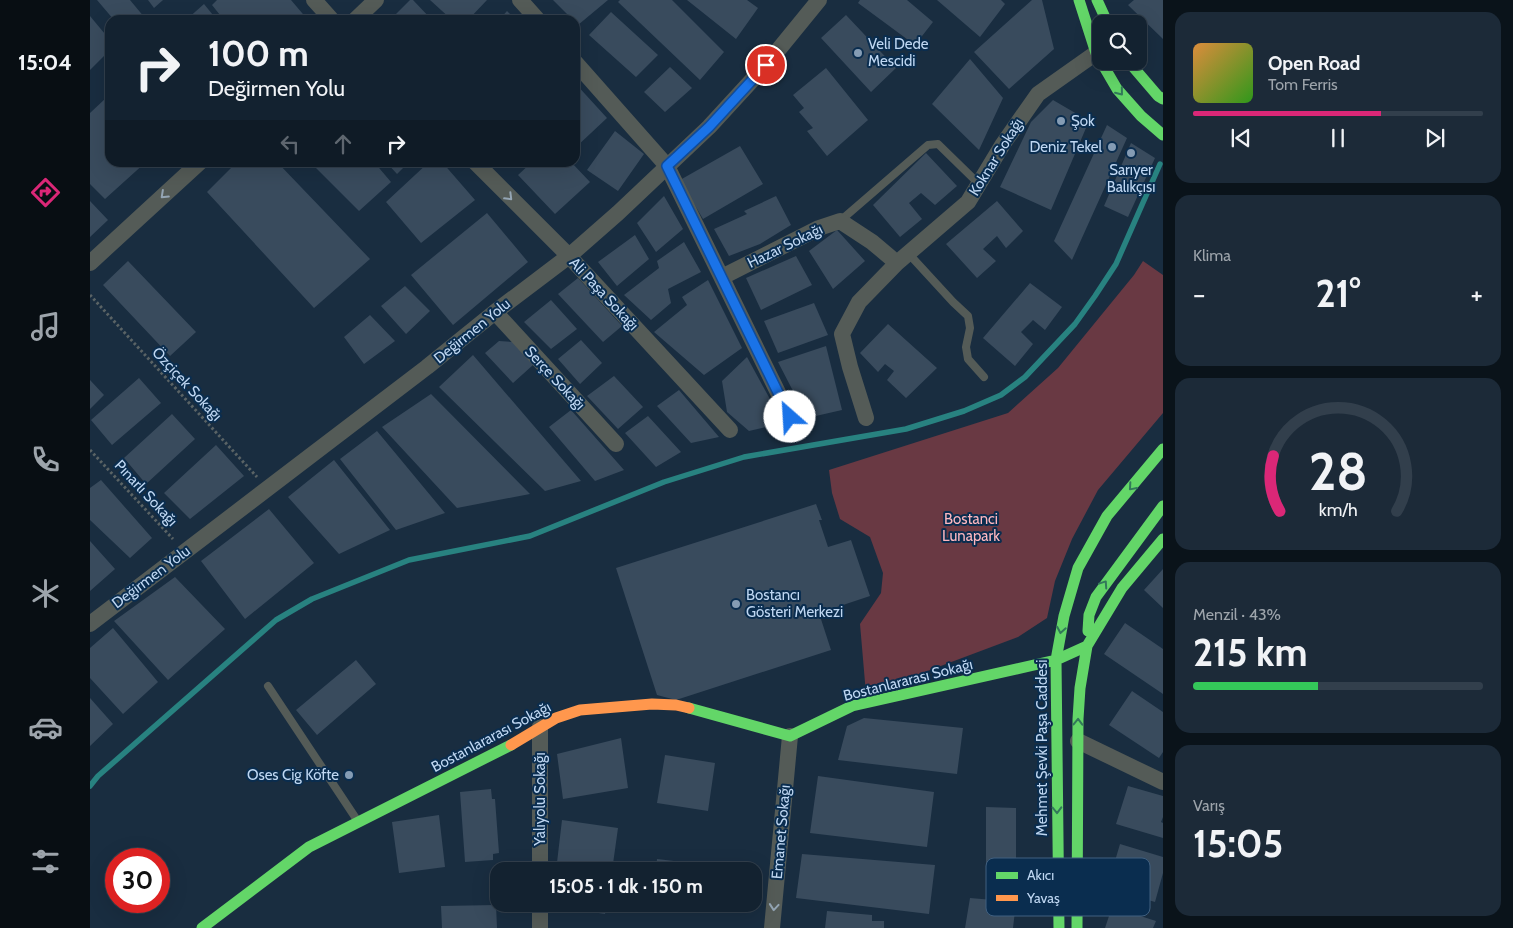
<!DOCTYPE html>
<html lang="tr">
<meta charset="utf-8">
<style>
:root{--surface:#132230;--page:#1c2a38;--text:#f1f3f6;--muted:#9da4ab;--line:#323f4c;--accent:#db2777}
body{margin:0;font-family:Cabin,sans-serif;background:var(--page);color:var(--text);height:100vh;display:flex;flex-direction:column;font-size:19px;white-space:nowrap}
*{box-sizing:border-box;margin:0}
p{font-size:16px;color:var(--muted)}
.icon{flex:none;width:28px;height:28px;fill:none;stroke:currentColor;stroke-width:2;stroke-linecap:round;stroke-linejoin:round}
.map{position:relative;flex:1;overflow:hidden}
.details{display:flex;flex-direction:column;gap:12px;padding:12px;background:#0a131a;width:350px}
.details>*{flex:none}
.hud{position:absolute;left:15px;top:15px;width:475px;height:152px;border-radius:15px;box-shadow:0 5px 20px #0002,0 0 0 1px var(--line);background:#132230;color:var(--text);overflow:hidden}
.buttons{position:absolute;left:1002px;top:15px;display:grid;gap:10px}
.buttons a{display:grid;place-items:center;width:55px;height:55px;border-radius:10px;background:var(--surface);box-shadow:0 5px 20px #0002,0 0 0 1px var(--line);font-size:25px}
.speed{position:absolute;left:15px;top:848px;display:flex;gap:10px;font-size:25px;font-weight:700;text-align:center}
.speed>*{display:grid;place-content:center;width:65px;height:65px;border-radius:50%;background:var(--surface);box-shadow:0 5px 20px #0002,0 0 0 1px var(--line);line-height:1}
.speed .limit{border:8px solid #d22;background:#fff;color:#111}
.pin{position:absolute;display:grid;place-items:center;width:42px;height:42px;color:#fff;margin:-21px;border:2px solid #fff;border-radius:50%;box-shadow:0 1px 5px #0007}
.me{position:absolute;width:55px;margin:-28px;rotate:334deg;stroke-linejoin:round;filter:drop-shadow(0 0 4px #0008)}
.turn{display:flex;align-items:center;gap:18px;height:105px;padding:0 20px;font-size:22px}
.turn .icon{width:65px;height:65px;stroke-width:2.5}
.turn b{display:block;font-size:35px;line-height:42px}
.lanes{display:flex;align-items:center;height:48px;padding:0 20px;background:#0003;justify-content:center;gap:25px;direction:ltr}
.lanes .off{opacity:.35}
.big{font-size:38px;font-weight:800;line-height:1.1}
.details .card{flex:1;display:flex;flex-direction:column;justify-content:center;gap:8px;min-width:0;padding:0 18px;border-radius:15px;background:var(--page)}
.details .dial{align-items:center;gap:0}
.dial svg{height:130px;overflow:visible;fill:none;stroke:var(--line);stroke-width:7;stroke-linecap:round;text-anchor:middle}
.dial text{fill:var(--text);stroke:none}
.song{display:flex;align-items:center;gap:15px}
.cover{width:60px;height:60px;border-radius:8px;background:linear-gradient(135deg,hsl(30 70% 55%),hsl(110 70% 35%))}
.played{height:5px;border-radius:2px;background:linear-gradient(90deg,var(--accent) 65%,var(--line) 65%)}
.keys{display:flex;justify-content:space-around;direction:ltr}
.heat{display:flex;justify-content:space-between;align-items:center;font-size:28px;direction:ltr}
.charge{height:8px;border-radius:4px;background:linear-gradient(90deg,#34c759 43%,var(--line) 0)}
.trip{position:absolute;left:400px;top:862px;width:272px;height:50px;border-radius:15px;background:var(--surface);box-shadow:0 5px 20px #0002,0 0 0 1px var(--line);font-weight:800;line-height:50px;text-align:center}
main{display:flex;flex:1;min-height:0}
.menu{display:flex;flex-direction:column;width:90px;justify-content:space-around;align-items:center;background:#080e13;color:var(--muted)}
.menu .icon{width:35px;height:35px}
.menu .current{color:var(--accent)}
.menu b{font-size:22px;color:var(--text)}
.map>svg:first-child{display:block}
.green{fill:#693943}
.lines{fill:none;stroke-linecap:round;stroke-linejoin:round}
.stream{stroke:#288280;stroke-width:5.5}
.building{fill:#394b5d}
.path{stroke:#5a6365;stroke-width:3;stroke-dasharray:2.5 2.5;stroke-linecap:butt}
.lane{stroke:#545b57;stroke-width:8}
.street{stroke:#545b57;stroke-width:16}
.fast{stroke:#63d668;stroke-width:11}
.slow{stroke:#ff974d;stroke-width:11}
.oneway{stroke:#32795a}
.oneway2{stroke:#94a5b4}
.route-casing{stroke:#114b97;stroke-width:12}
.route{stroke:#1a73e8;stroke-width:9}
.poi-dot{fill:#859cb4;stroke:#0a2d4f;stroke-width:2}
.labels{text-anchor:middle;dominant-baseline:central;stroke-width:4;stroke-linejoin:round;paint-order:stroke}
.poi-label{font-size:15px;fill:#bfd7f2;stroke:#0a2d4f;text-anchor:start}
.street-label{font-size:15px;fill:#bfd7f2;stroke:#0a2d4f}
.park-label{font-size:15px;fill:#feb7bf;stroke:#0a2d4f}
.key{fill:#0a2d4f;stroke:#406080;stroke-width:1}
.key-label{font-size:14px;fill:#bfd7f2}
</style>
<main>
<nav class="menu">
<b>15:04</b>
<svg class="icon current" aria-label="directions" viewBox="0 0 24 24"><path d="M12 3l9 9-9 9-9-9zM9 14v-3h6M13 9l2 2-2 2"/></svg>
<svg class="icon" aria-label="music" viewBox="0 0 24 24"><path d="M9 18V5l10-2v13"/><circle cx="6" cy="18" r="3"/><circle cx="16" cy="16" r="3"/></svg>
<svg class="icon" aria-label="phone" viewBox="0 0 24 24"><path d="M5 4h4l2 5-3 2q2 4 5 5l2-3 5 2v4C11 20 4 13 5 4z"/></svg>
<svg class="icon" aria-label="climate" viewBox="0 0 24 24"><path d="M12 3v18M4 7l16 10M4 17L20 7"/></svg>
<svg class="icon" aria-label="car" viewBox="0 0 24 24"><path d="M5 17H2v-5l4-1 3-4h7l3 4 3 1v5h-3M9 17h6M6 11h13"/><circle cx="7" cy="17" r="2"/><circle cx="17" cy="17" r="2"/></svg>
<svg class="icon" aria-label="filters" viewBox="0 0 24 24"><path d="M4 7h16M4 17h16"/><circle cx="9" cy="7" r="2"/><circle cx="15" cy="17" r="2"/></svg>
</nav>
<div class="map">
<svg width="1073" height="928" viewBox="0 0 1073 928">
<rect width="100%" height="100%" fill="#192d40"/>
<path class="green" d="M1053,261L1073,275V413L1008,490L982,539L965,581L957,618L928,637L776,694L770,624L791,593L793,573L780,537L750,519L742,493L739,470L918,413L968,368L1044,275Z"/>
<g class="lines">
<path class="stream" d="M0,786L8,776L186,620L222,599L319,560L440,536L574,482L654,457L816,429L874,411L911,395L935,377L985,324L1005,296L1026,264L1070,164"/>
</g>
<path class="building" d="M7,0H40L55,18L53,20H24Z
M58,0H73L64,8Z
M127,0H201L218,20H134L122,5Z
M320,0H323L342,20H300Z
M340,0H397L378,20H362Z
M463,0H518L488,25L485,20H483Z
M530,0H582L634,52L610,80L528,2Z
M597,0H657L668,8L646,39Z
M770,0H817L843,22L825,45L768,3Z
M847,0H911L915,4L890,37Z
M942,0H952L964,49L919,89L884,52Z
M1044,0H1073V39L1038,5Z
M114,4L127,20H96Z
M417,11L426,20H409Z
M521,12L568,55L546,77L499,35Z
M756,15L806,68L781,92L731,38Z
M0,16L20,40V50L0,70Z
M880,59L913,98L889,150L842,104Z
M580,67L602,88L575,112L554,92Z
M736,68L778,120L737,156L717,131L723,128L709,112L714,108L703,95Z
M485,83L517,118L485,148Z
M16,98L20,102V162H56L15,199L0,184V113Z
M963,100L999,121L961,210L910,187L941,122Z
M1017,125L1037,138L982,260L964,241Z
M525,131L554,154L528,191L497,170Z
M1041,143L1065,158L1038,217L1014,206Z
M650,146L673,184L613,219L590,180Z
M836,153L867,186L845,205L831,193L819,203L832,219L810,237L783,205Z
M147,162H187L280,259L224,308L117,192Z
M220,162H284L301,182L269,211Z
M296,162H319L307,174Z
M339,162H352L385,200L331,243L296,202Z
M410,162H421L415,167Z
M442,162H481L500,182L465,214L428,175Z
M574,196L593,229L566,252L547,223Z
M686,196L701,225L670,244L639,256L624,229L657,214L654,211Z
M0,201L18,220L0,237Z
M907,201L933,231L916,248L907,236L893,249L906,261L887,278L856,244Z
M397,213L438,262L363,325L321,275Z
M747,230L775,261L743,289L719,251Z
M545,235L559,259L527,286L508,262Z
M594,242L611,272L578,289L581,303L561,320L534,295L569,268L567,261Z
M706,256L722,285L671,310L656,278Z
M38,261L106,332L80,356L13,285Z
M488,278L532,326L513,342L468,294Z
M618,280L652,348L614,375L564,332L597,305L592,297Z
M940,283L972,307L955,330L943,320L931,332L943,344L925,366L893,338Z
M315,286L340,311L316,334L291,306Z
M461,300L487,329L461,349L434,322Z
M724,303L738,335L688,353L674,321Z
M280,315L305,341L274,364L254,337Z
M798,324L847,368L816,398L797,380L804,371L795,364L788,372L770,353Z
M491,340L512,363L490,384L468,359Z
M409,341L423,342L443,365L423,383L395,353Z
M736,346L752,410L717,418L688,362Z
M383,355L491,481L455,491L349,387Z
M657,357L693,423L659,431L637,412L632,381Z
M524,376L553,407L528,429L497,396Z
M49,378L71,403L22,445L1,420Z
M0,380L14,395L0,409Z
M589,390L629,437L601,443L567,406Z
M341,394L440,494L367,508L292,427Z
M481,410L534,470L505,481L459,427Z
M82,414L105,439L56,484L34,458Z
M558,416L591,452L566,467L535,433Z
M287,431L355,513L306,530L250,459Z
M126,445L154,476L100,519L74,493Z
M244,460L300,530L249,554L198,497Z
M11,480L62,538L40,558L0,520V488Z
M726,504L732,520H729L738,547L761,540L780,596L729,613L741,650L586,700L567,695L526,568Z
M179,509L224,563L155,619L111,561Z
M0,541L25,569L0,591Z
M1073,569V608L1054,590Z
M85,577L135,629L78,680L24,621Z
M1035,623L1073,649V694L1014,654Z
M23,628L68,682L33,714L0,678V648Z
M266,660L286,684L227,735L206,710Z
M1042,691L1073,712V752L1069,758L1019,725Z
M0,698L23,724L0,746Z
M774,718L873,728L867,774L748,760L757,726Z
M531,738L538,788L473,799L467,754Z
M575,755L625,763L618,811L567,803Z
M728,776L844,792L837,847L720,833Z
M1038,786L1073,796V817L1071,822L1073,823V838L1026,824Z
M401,789L402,799H405L409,853L403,854V860L375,862L370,792Z
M896,807L926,808V874H896Z
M349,815L355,867L309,873L302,822Z
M472,820L528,828L522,871H466Z
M1030,844L1073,857V873L1065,902L1017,888Z
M712,854L845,865L839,914L706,898Z
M567,859L626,866L625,871H566Z
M880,898L926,902L923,928H875Z
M463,904H517L515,914L463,906Z
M406,905L407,928H352L351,906Z
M1022,907L1066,921L1063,928H1015Z
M737,911L782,915V921H794V928H735Z"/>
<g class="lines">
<path class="path" d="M0,295L167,477
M0,450L83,539"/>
<path class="lane" d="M750,221L838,145L848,144L889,184
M818,253L863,302L878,316L880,328L876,347L878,359L894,377
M178,686L267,820"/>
<path class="street" d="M224,0L242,20
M430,0L448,20
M265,20L286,0
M485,62L577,166L700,417
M385,162L479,256L640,430
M0,263L110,162
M632,277L729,228L750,221L782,242L807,263
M405,312L526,444
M776,418L760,367L752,334L769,302L807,263L878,202L913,144L948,94L1006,53
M0,624L337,367L405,312L479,256L528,213L619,127L676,65L729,0
M988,741L1073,782
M450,871V727
M450,928V904
M682,928L700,736"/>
<path class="fast" d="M989,0L1006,53L1027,89L1051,116L1073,135
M1007,0L1018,24
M1038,61L1068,96L1073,99
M998,631L999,615L1006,597L1073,506
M599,708L700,736L762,706L966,660L997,646
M112,928L219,847L421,745
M969,928L966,660L974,616L988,568L1017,516L1073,449
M987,928L988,719L990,688L997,646L1032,588L1073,539"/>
<path class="slow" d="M421,745L466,718L490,710L562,704L586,705L599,708"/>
</g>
<defs><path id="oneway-chevron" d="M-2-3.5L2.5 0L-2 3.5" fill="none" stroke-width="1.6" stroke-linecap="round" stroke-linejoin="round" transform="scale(1.25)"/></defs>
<g class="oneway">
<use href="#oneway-chevron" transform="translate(1030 92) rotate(51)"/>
<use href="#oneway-chevron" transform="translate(1042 487) rotate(131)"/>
<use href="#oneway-chevron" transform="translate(1014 584) rotate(-56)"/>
<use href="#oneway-chevron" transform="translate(971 630) rotate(100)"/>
<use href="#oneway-chevron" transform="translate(988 722) rotate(-89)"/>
<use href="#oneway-chevron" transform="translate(967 810) rotate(89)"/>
</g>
<g class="oneway2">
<use href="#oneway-chevron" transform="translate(74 195) rotate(137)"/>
<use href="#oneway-chevron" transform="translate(419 197) rotate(45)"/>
<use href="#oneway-chevron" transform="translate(684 907) rotate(95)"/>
</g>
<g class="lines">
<g class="route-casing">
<path id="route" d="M676,65L619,127L577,166L700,417"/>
</g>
<use href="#route" class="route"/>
</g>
<g class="poi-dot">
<circle cx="768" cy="53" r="5"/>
<circle cx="971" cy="121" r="5"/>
<circle cx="1022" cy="147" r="5"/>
<circle cx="1041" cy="153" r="5"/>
<circle cx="646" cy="604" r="5"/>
<circle cx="259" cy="775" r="5"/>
</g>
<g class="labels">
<g class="poi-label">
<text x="778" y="44">Veli Dede<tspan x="778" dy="17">Mescidi</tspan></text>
<text x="981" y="121">Şok</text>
<text x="1012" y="147" text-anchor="end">Deniz Tekel</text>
<text x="1041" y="170" text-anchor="middle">Sarıyer<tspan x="1041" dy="17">Balıkçısı</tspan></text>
<text x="656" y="595">Bostancı<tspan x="656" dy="17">Gösteri Merkezi</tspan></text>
<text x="249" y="775" text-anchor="end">Oses Cig Köfte</text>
</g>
<g class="street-label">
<text transform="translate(906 157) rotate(-58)">Koknar Sokağı</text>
<text transform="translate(695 246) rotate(-26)">Hazar Sokağı</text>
<text transform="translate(514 294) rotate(47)">Ali Paşa Sokağı</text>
<text transform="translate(382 331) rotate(-39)">Değirmen Yolu</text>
<text transform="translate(465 378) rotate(47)">Serçe Sokağı</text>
<text transform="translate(97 384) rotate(47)">Özçiçek Sokağı</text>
<text transform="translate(56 493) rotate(47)">Pınarlı Sokağı</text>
<text transform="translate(61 577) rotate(-37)">Değirmen Yolu</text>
<text transform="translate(818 680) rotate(-14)">Bostanlararası Sokağı</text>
<text transform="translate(401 737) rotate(-28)">Bostanlararası Sokağı</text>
<text transform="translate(952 748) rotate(-90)">Mehmet Şevki Paşa Caddesi</text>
<text transform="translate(450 799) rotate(-90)">Yalıyolu Sokağı</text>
<text transform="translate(691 832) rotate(-85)">Emanet Sokağı</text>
</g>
<g class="park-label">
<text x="881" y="519">Bostanci<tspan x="881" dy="17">Lunapark</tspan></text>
</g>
</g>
<rect x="896" y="858" width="164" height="58" rx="8" class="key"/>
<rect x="906" y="872" width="22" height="7" fill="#63d668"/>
<rect x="906" y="895" width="22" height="6" fill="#ff974d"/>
<g class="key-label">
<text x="937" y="880">Akıcı</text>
<text x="937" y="903">Yavaş</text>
</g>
</svg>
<div class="buttons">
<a><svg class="icon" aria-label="search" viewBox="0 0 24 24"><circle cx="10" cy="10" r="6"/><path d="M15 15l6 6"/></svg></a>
</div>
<div class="speed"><div class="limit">30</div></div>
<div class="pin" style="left:676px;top:65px;background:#d93025"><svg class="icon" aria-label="arrive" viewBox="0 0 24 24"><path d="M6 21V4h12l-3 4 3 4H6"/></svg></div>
<svg class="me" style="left:700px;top:417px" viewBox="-20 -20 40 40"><circle r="19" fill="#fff"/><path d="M0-13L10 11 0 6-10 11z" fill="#1a73e8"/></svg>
<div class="trip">15:05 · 1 dk · 150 m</div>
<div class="hud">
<div class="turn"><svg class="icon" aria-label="right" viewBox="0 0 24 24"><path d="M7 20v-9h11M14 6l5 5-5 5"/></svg><div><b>100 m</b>Değirmen Yolu</div></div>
<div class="lanes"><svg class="icon off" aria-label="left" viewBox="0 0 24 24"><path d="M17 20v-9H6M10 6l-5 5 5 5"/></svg><svg class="icon off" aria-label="ahead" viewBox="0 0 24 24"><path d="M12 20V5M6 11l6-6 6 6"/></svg><svg class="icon" aria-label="right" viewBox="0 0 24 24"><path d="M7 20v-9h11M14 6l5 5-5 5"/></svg></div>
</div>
</div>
<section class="details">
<div class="card">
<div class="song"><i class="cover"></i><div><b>Open Road</b><p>Tom Ferris</p></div></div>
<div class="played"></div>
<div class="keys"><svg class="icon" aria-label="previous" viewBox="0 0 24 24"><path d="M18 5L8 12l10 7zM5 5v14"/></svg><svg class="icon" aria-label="pause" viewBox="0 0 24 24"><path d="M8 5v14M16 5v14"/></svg><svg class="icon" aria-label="next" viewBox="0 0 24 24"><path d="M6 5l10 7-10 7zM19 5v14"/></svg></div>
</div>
<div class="card"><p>Klima</p>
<div class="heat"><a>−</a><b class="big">21°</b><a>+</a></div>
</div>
<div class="card dial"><svg viewBox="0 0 100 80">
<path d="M14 69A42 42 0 1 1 86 69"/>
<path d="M14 69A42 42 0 0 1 10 35" stroke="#db2777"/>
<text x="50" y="56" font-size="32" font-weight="700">28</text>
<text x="50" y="72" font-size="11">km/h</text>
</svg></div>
<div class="card"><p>Menzil · 43%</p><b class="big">215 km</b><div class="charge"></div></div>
<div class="card"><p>Varış</p><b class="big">15:05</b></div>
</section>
</main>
